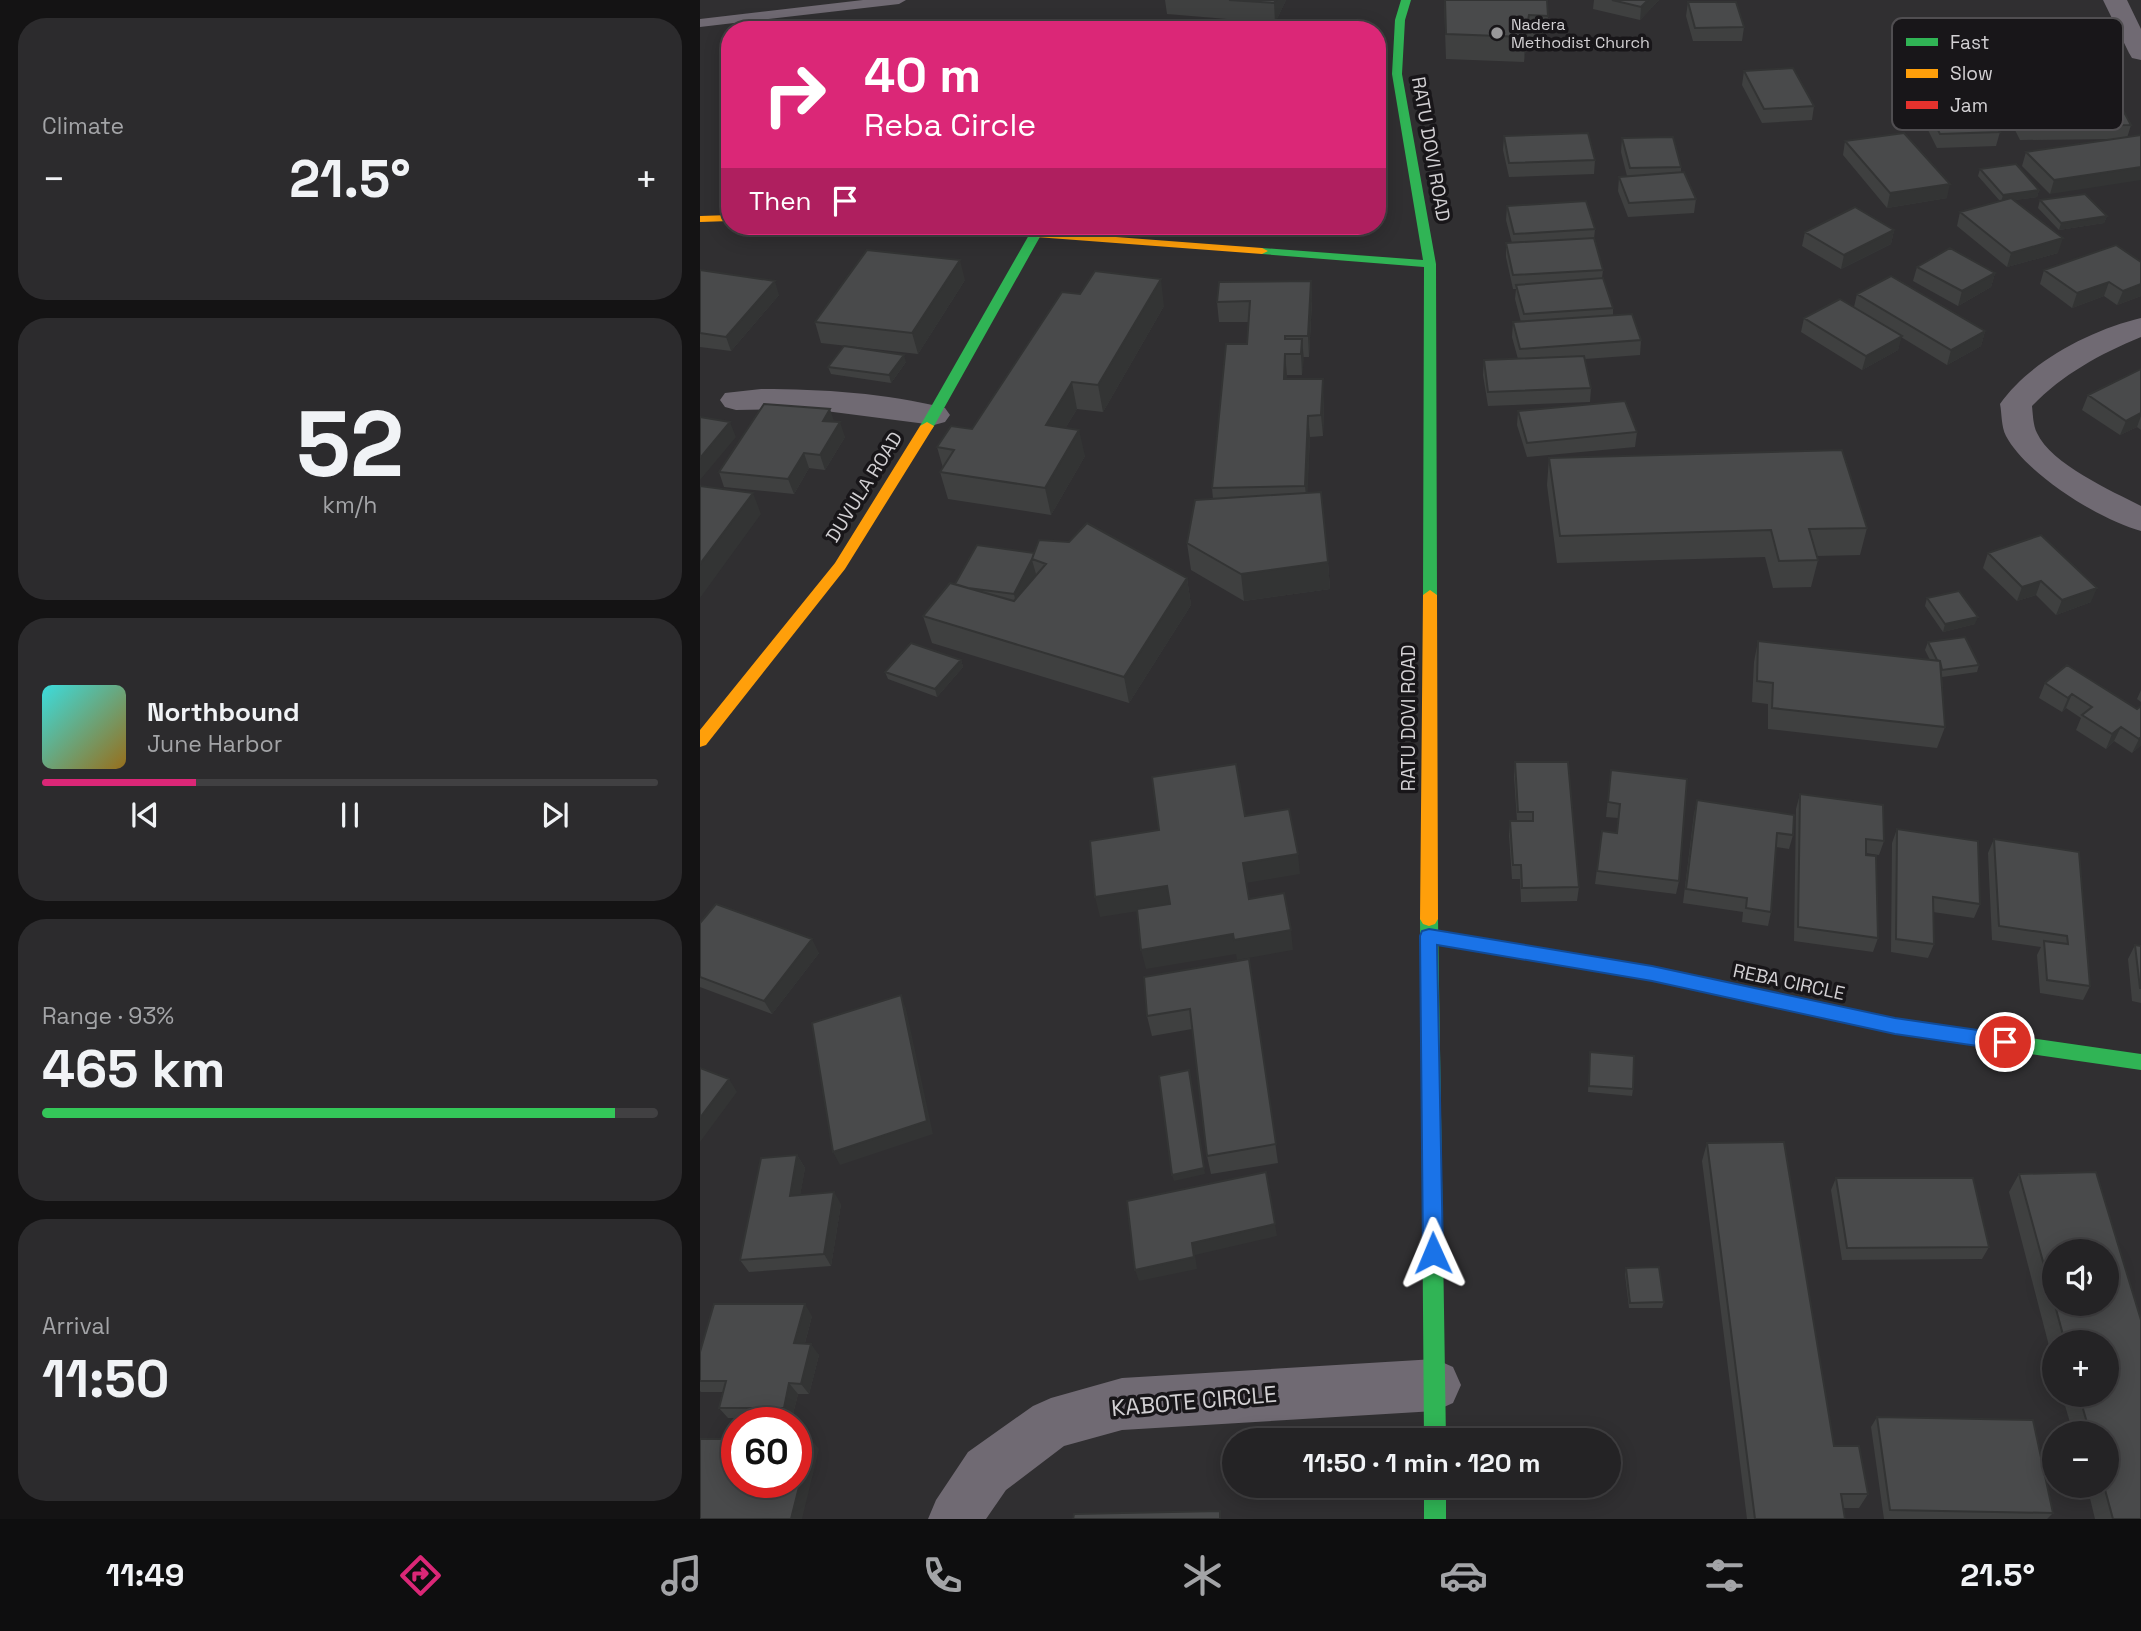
<!DOCTYPE html>
<meta charset="utf-8">
<style>
:root{--surface:#242325;--page:#2c2b2d;--text:#f1f3f6;--muted:#a3a4a7;--line:#414042;--accent:#db2777}
body{margin:0;font-family:"Space Grotesk",sans-serif;background:var(--page);color:var(--text);height:100vh;display:flex;flex-direction:column;font-size:26px;white-space:nowrap}
*{box-sizing:border-box;margin:0}
p{font-size:23px;color:var(--muted)}
.icon{flex:none;width:38px;height:38px;fill:none;stroke:currentColor;stroke-width:2;stroke-linecap:round;stroke-linejoin:round}
.map{position:relative;flex:1;overflow:hidden}
.details{display:flex;flex-direction:column;gap:18px;padding:18px;background:#141314;width:700px}
.details>*{flex:none}
.hud{position:absolute;left:21px;top:21px;width:665px;height:214px;border-radius:28px;box-shadow:0 4px 18px #0003,0 0 0 2px var(--line);background:#db2777;color:#fff;overflow:hidden}
.fabs{position:absolute;left:1342px;top:1239px;display:grid;gap:14px}
.fabs a{display:grid;place-items:center;width:77px;height:77px;border-radius:50%;background:var(--surface);box-shadow:0 4px 18px #0003,0 0 0 2px var(--line);font-size:35px}
.speed{position:absolute;left:21px;top:1407px;display:flex;gap:14px;font-size:35px;font-weight:700;text-align:center}
.speed>*{display:grid;place-content:center;width:91px;height:91px;border-radius:50%;background:var(--surface);box-shadow:0 4px 18px #0003,0 0 0 2px var(--line);line-height:1}
.speed .limit{border:10px solid #d22;background:#fff;color:#111}
.pin{position:absolute;display:grid;place-items:center;width:60px;height:60px;color:#fff;margin:-30px;border:4px solid #fff;border-radius:50%;box-shadow:0 2px 7px #0007}
.me{position:absolute;width:77px;margin:-38px;rotate:359deg;stroke-linejoin:round;filter:drop-shadow(0 0 5px #0008)}
.turn{display:flex;align-items:center;gap:24px;height:147px;padding:0 28px;font-size:32px}
.turn .icon{width:91px;height:91px;stroke-width:2.5}
.turn b{display:block;font-size:49px;line-height:60px}
.then{display:flex;align-items:center;height:66px;padding:0 28px;background:#0003;gap:14px;font-size:26px}
.big{font-size:52px;font-weight:700;line-height:1.1}
.details .tile{flex:1;display:flex;flex-direction:column;justify-content:center;gap:10px;min-width:0;padding:0 24px;border-radius:28px;background:var(--page)}
.details .dial{align-items:center;gap:0}
.dial b{font-size:91px;line-height:1}
.song{display:flex;align-items:center;gap:21px}
.cover{width:84px;height:84px;border-radius:10px;background:linear-gradient(135deg,hsl(180 70% 55%),hsl(40 70% 35%))}
.played{height:7px;border-radius:4px;background:linear-gradient(90deg,var(--accent) 25%,var(--line) 25%)}
.keys{display:flex;justify-content:space-around;direction:ltr}
.heat{display:flex;justify-content:space-between;align-items:center;font-size:38px;direction:ltr}
.charge{height:10px;border-radius:5px;background:linear-gradient(90deg,#34c759 93%,var(--line) 0)}
.trip{position:absolute;left:522px;top:1428px;width:399px;height:70px;border-radius:35px;background:var(--surface);box-shadow:0 4px 18px #0003,0 0 0 2px var(--line);font-weight:700;line-height:70px;text-align:center}
.tab-bar{display:flex;height:112px;justify-content:space-around;align-items:center;background:#0e0e0f;color:var(--muted)}
.tab-bar .icon{width:49px;height:49px}
.tab-bar .current{color:var(--accent)}
.tab-bar b{font-size:32px;color:var(--text)}
main{display:flex;flex:1;min-height:0}
.map>svg:first-child{display:block}
.lines{fill:none;stroke-linecap:round;stroke-linejoin:round}
.lane{fill:#706a73;fill-rule:evenodd}
.street{fill:#706a73;fill-rule:evenodd}
.fast{fill:#30b455;fill-rule:evenodd}
.slow{fill:#ff9f0a;fill-rule:evenodd}
.jam{fill:#e5322d;fill-rule:evenodd}
.wall{fill:#3f4040;fill-rule:evenodd}
.shaded-wall{fill:#333434}
.building{fill:#494a4b;stroke:#333434;stroke-width:2;fill-rule:evenodd}
.route{fill:#1a73e8;stroke:#114b97;stroke-width:2}
.poi-dot{fill:#99989a;stroke:#181619;stroke-width:2.5}
.labels{text-anchor:middle;dominant-baseline:central;stroke-width:7;stroke-linejoin:round;paint-order:stroke}
.far-poi-label{font-size:16px;fill:#d2d0d3;stroke:#181619;text-anchor:start}
.street-label{font-size:19px;fill:#d2d0d3;stroke:#181619}
.near-street-label{font-size:23px;fill:#d2d0d3;stroke:#181619}
.key{fill:#181619;stroke:#504e51;stroke-width:2}
.key-label{font-size:19px;fill:#d2d0d3}
</style>
<main>
<section class="details">
<div class="tile"><p>Climate</p>
<div class="heat"><a>−</a><b class="big">21.5°</b><a>+</a></div>
</div>
<div class="tile dial"><b>52</b><p>km/h</p></div>
<div class="tile">
<div class="song"><i class="cover"></i><div><b>Northbound</b><p>June Harbor</p></div></div>
<div class="played"></div>
<div class="keys"><svg class="icon" aria-label="previous" viewBox="0 0 24 24"><path d="M18 5L8 12l10 7zM5 5v14"/></svg><svg class="icon" aria-label="pause" viewBox="0 0 24 24"><path d="M8 5v14M16 5v14"/></svg><svg class="icon" aria-label="next" viewBox="0 0 24 24"><path d="M6 5l10 7-10 7zM19 5v14"/></svg></div>
</div>
<div class="tile"><p>Range · 93%</p><b class="big">465 km</b><div class="charge"></div></div>
<div class="tile"><p>Arrival</p><b class="big">11:50</b></div>
</section>
<div class="map">
<svg width="1441" height="1519" viewBox="0 0 1441 1519">
<rect width="100%" height="100%" fill="#302f31"/>
<g class="lines">
<path class="lane" d="M163,0H206L199,4L0,27V19Z"/>
<path class="street" d="M1403,0H1427L1441,29V60L1432,58L1429,53Z
M1441,318V337C1400,354 1363,374 1332,406C1333,415 1333,425 1337,433C1351,464 1412,491 1441,506V531C1400,520 1326,474 1306,436C1301,426 1302,414 1300,404C1330,361 1391,330 1441,318Z
M61,389C121,389 186,393 245,408L250,415L245,422L234,425L110,409L36,410L25,407L20,400L25,393Z
M735,1359L753,1367L761,1385L753,1403L735,1411L422,1430L364,1446L306,1490L286,1519H228L236,1500L268,1452L333,1406L351,1398L422,1378Z"/>
<path class="fast" d="M701,0H711L705,20L702,74L736,264L737,595L730,600L723,595L724,267L562,254L556,251L562,248L723,260L692,74L695,20Z
M335,232L341,235L234,426L232,429H222L220,426L329,235Z
M729,912L735,914L738,919L746,1440H724L720,919L723,914Z
M1269,1029L1441,1054V1070L1269,1045L1263,1043L1260,1037L1263,1031Z
M724,1486H746V1519H724Z"/>
<path class="slow" d="M30,215V221L0,222V216Z
M223,226H271L562,248L568,251L562,254L229,229Z
M227,422L234,426L145,569L6,745L0,747V730L135,563L220,426Z
M730,590L737,595L738,919L735,924L729,926L723,924L720,919L723,595Z
M952,967L1195,1018L1269,1029L1275,1031L1278,1037L1275,1043L1269,1045L1195,1034L952,981L946,979L943,974L946,969Z"/>
<path class="jam" d="M729,929L952,967L958,969L961,974L958,979L952,981L729,943L723,941L720,936L723,931Z"/>
</g>
<path class="wall" d="M465,0H586L575,23L467,14Z
M744,0H847L848,16L846,41L827,40L824,62L746,59Z
M894,0H959L940,20L893,9Z
M988,2L1044,27L1042,41H993L986,16Z
M1279,19L1368,38L1364,52H1286L1276,32Z
M1044,71L1114,106L1112,120L1062,123L1042,85Z
M1285,72L1382,91L1379,102L1431,125L1427,138L1350,194L1322,166L1326,152L1418,139L1320,140L1308,116L1310,108L1295,109L1281,86Z
M1223,101L1300,132L1296,146L1237,148L1220,114Z
M804,136L895,160L894,174L809,177L803,150Z
M922,138L981,167V172L996,199L994,213L928,217L918,191L919,177L927,176L921,152Z
M1145,141L1247,198L1187,208L1143,155Z
M1280,169L1339,190L1337,197L1314,200L1358,253L1307,267L1257,226L1260,212L1300,201L1278,176Z
M1340,200L1407,216L1404,223L1359,230L1338,208Z
M807,206L895,229L894,239L903,270L902,278L913,308V315L941,340L940,355L885,359L891,388L890,402L788,406L783,375L784,360L818,359L812,337L813,322H821L815,299L816,289H813L806,257V243H812L806,220Z
M1194,230L1191,244L1141,269L1102,246L1105,232Z
M1441,262V296L1417,305L1404,296L1372,308L1340,284L1344,270Z
M1217,267L1295,273L1291,287L1258,306L1213,281Z
M0,270L79,295L31,351L0,347Z
M265,280L218,354L121,343L115,322Z
M611,281L612,301L609,357H603L602,375H587L586,379L624,400L623,436L610,437L607,493L628,562L630,589L544,601L491,570L487,543L513,499L512,488L547,344L548,322H519L517,302Z
M1157,294L1285,331L1281,346L1247,365L1201,337L1198,350L1162,370L1101,332L1104,318L1154,307Z
M464,306L403,412L377,409L366,427L385,456L351,515L248,499L240,472L243,468L237,447L272,429Z
M206,362L191,383L131,374L128,367Z
M1441,369V430L1437,427L1420,435L1382,410L1388,395Z
M818,411L937,432L935,447L827,457L817,425Z
M134,422L145,437L125,470L109,468L94,494L24,487L19,472Z
M849,458L1167,528L1160,555L1116,556L1118,560L1111,587L1073,588L1065,557L857,563L847,485Z
M277,545L487,578L491,605L429,703L232,643L223,616L255,584Z
M1288,553L1391,602L1356,615L1336,595L1317,601L1283,568Z
M1227,598L1275,624L1243,632L1225,606Z
M1058,641L1230,660L1225,650L1228,642L1279,665L1277,672L1242,677L1245,727L1237,748L1068,729V704L1052,702L1054,662Z
M261,660L263,667L237,697L188,679L185,672Z
M1345,683L1437,709L1441,706V745L1432,753L1414,741L1406,749L1376,730L1381,718L1366,708L1362,712L1339,698Z
M1441,690V702L1437,699Z
M815,762L879,887L877,901L821,902L820,879H812L809,835L810,821H817L814,776Z
M911,770L979,881L976,894L895,884L902,831L917,833L918,818L906,817Z
M1100,794L1184,841L1179,855L1166,853L1178,938L1173,952L1094,941L1096,809Z
M997,800L1093,835L1089,849L1076,847L1071,912L1068,926L1042,922L1043,912L983,903L994,814Z
M1197,829L1280,904L1274,918L1233,912L1234,944L1228,958L1191,952L1192,843Z
M1294,839L1379,852L1390,986L1383,1000L1340,993L1337,955L1341,947L1292,940L1288,853Z
M0,923L119,953L72,1014L0,987Z
M1435,945L1441,946V1003L1432,1001L1428,959Z
M549,959L578,1163L511,1174L507,1156L492,1029L452,1036L447,1016Z
M890,1052L933,1089L932,1096L888,1092Z
M1007,1143L1134,1446L1168,1494L1159,1508H1144L1145,1519H1047L1002,1161Z
M97,1155L105,1168L100,1195L141,1204L131,1266L49,1272L40,1260Z
M1396,1172L1441,1320V1519H1395L1387,1486H1407V1433H1373L1362,1395H1407V1342H1354V1365L1309,1192L1319,1174ZM1354,1251H1407V1304H1354Z
M1136,1178L1289,1247L1282,1259L1142,1260L1131,1190Z
M926,1268L964,1302L962,1308H929L925,1274Z
M112,1316L105,1343L119,1355L109,1394H98L92,1418H28L19,1408L23,1392H1L0,1391V1352Z
M1177,1417L1353,1513L1347,1519H1184L1171,1427Z"/>
<path class="shaded-wall" d="M576,0H586L575,23L574,3Z
M948,0H959L940,20L941,7Z
M829,15L827,40L824,62L825,37Z
M1441,167V180L1350,194L1354,180Z
M1250,184L1247,198L1187,208L1190,193Z
M1339,190L1337,197L1301,202L1303,195Z
M1407,216L1404,223L1359,230L1361,223Z
M1194,230L1191,244L1141,269L1144,255Z
M1363,238L1358,253L1307,267L1311,253Z
M260,260L265,280L218,354L212,333Z
M1295,273L1291,287L1258,306L1262,291Z
M461,279L464,306L403,412L398,385Z
M75,281L79,295L31,351L26,337Z
M611,281L612,301L609,357L608,336Z
M1409,282L1404,296L1372,308L1377,293Z
M1441,284V296L1417,305L1423,291Z
M1285,331L1281,346L1247,365L1251,350Z
M1202,336L1198,350L1162,370L1166,356Z
M602,339L604,360L602,375L601,354Z
M585,354L587,375L585,400L584,379Z
M204,355L206,362L191,383L189,375Z
M623,379L624,400L623,436L621,415Z
M372,382L377,409L351,452L346,425Z
M130,409L135,424L123,421Z
M1441,413V416L1437,427L1420,435L1426,421Z
M608,416L610,437L607,508L605,486Z
M30,422L36,437L0,480V458Z
M140,422L145,437L125,470L120,455Z
M379,430L385,456L351,515L345,488Z
M104,453L109,468L94,494L88,479Z
M53,493L61,514L0,598V564Z
M332,560L336,574L317,609L314,594Z
M628,562L630,589L544,601L541,574Z
M487,578L491,605L429,703L424,677Z
M1341,581L1336,595L1317,601L1322,587Z
M1397,588L1391,602L1356,615L1362,600Z
M1278,617L1275,624L1243,632L1245,624Z
M261,660L263,667L237,697L235,689Z
M1372,694L1366,708L1362,712L1368,698Z
M1421,727L1414,741L1406,749L1412,734Z
M1441,737V745L1432,753L1439,739Z
M598,854L600,874L546,883L543,863Z
M467,886L471,906L400,917L395,897Z
M591,930L593,950L537,960L536,954L446,969L441,950L533,934Z
M112,939L119,953L72,1014L64,1001Z
M201,995L206,1009L233,1134L140,1165L133,1152Z
M489,1070L505,1174L474,1181L472,1175Z
M29,1079L37,1092L0,1142V1118Z
M97,1155L105,1168L98,1208L90,1196Z
M134,1192L141,1204L131,1266L124,1254Z
M575,1224L577,1236L495,1255L497,1269L439,1281L435,1270L492,1243Z
M105,1304L112,1316L102,1354L94,1343Z
M111,1344L119,1355L109,1394L101,1384Z
M89,1383L98,1394L92,1418L84,1408Z
M111,1439L119,1449L102,1519H91Z"/>
<path class="building" d="M529,0H576L574,3Z
M745,0H847L848,16L829,15L825,37L746,34Z
M912,0H948L941,7Z
M988,2H1036L1044,27L995,28Z
M1093,68L1114,106L1064,109L1044,71Z
M1281,99L1300,132L1240,134L1223,101Z
M1418,101L1431,125L1324,126L1312,102Z
M888,133L895,160L809,163L804,136Z
M1204,133L1250,184L1190,193L1145,141Z
M1441,135V167L1354,180L1326,152Z
M973,137L981,167L930,168L922,138Z
M1316,164L1339,190L1303,195L1280,169Z
M984,172L996,199L929,203L919,177Z
M1385,194L1407,216L1361,223L1340,200Z
M1311,198L1363,238L1311,253L1260,212Z
M886,201L895,229L814,234L807,206Z
M1155,207L1194,230L1144,255L1105,232Z
M894,238L903,270L813,275L806,243Z
M1416,245L1441,262V284L1423,291L1409,282L1377,293L1344,270Z
M1250,248L1295,273L1262,291L1217,267Z
M167,250L260,260L212,333L115,322Z
M0,270L75,281L26,337L0,333Z
M395,271L461,279L398,385L372,382L346,425L379,430L345,488L240,472L254,450L237,447L251,426L272,429L362,292L380,294Z
M1191,276L1285,331L1251,350L1157,294Z
M903,278L913,308L824,314L816,285Z
M611,281L608,336H585V339H602L601,354H585L584,379H623L621,415L608,416L605,486L512,488L526,344H547L550,301L517,302L519,282Z
M1140,299L1202,336L1166,356L1104,318Z
M932,314L941,340L820,349L813,322Z
M144,346L204,355L189,375L128,367Z
M884,356L891,388L788,392L784,360Z
M1441,369V413L1426,421L1388,395Z
M925,401L937,432L827,443L818,411Z
M64,404L130,409L123,421L140,422L120,455L104,453L88,479L19,472Z
M0,417L30,422L0,458Z
M1142,450L1167,528L1109,529L1118,560L1079,561L1071,530L860,536L849,458Z
M0,486L53,493L0,564Z
M621,492L628,562L541,574L487,543L495,500Z
M387,523L487,578L424,677L223,616L250,583L314,601L346,564L332,559L339,540L369,542Z
M1341,535L1397,588L1362,600L1341,581L1322,587L1288,553Z
M277,545L334,553L332,559L314,594L268,588L255,584Z
M1259,591L1278,617L1245,624L1227,598Z
M1265,637L1279,665L1242,670L1240,661L1237,660L1228,642Z
M1058,641L1240,661L1245,727L1072,708L1073,683L1057,681Z
M211,643L261,660L235,689L185,672Z
M1367,665L1437,709L1441,706V737L1439,739L1421,727L1412,734L1382,715L1392,707L1372,694L1368,698L1345,683Z
M815,762H868L879,887L822,888L821,865H813L810,821H833V812H818Z
M536,764L545,816L589,809L598,854L543,863L549,899L584,893L591,930L534,940L533,934L441,950L437,909L470,904L467,886L395,897L390,841L459,830L452,777Z
M911,770L987,779L979,881L897,871L902,831L917,833L920,804L908,802Z
M1100,794L1183,805L1184,841L1166,839V855L1176,856L1178,938L1098,927Z
M997,800L1094,815L1093,835L1077,833L1071,912L1046,908L1047,898L986,889Z
M1197,829L1278,841L1280,904L1233,897L1234,944L1196,939Z
M1294,839L1379,852L1390,986L1347,980L1344,941L1368,944L1367,936L1299,926Z
M16,904L112,939L64,1001L0,977V923Z
M1435,945L1441,946V988H1440Z
M549,959L576,1144L507,1156L490,1009L447,1016L444,977Z
M201,995L227,1121L133,1152L112,1023Z
M890,1052L934,1056L933,1089L889,1086Z
M0,1068L29,1079L0,1118Z
M489,1070L504,1168L472,1175L459,1076Z
M1084,1142L1134,1446H1159L1168,1494H1141L1145,1519H1055L1007,1143Z
M97,1155L90,1196L134,1192L124,1254L40,1260L61,1158Z
M566,1172L575,1224L492,1243L494,1257L435,1270L427,1201Z
M1396,1172L1441,1320V1519H1413L1404,1486H1407V1433H1390L1379,1395H1407V1342H1365L1319,1174ZM1354,1251H1407V1304H1354Z
M1136,1178H1273L1289,1247L1147,1248Z
M959,1267L964,1302L930,1303L926,1268Z
M14,1304H105L94,1343L111,1344L101,1384L89,1383L84,1408H19L26,1381H0V1352Z
M1177,1417L1333,1420L1353,1513L1190,1510Z
M0,1439H37V1482H96V1439H111L91,1519H0Z
M520,1511V1519H373L374,1514Z"/>
<path class="route" d="M729,929L952,966L1195,1018L1305,1034L1311,1037L1314,1042L1311,1048L1305,1050L1195,1034L952,981L737,945L743,1253L740,1260L733,1262L726,1260L723,1253L720,936L722,931Z"/>
<circle class="poi-dot" cx="797" cy="33" r="7"/>
<g class="labels">
<g class="far-poi-label">
<text x="811" y="24">Nadera<tspan x="811" dy="18">Methodist Church</tspan></text>
</g>
<g class="street-label">
<text transform="translate(731 149) rotate(80)">RATU DOVI ROAD</text>
<text transform="translate(164 487) rotate(-58)">DUVULA ROAD</text>
<text transform="translate(708 718) rotate(-90)">RATU DOVI ROAD</text>
<text transform="translate(1089 982) rotate(12)">REBA CIRCLE</text>
</g>
<g class="near-street-label">
<text transform="translate(494 1401) rotate(-5)">KABOTE CIRCLE</text>
</g>
</g>
<rect x="1192" y="18" width="231" height="112" rx="10" class="key"/>
<rect x="1206" y="38" width="32" height="8" fill="#30b455"/>
<rect x="1206" y="69" width="32" height="9" fill="#ff9f0a"/>
<rect x="1206" y="101" width="32" height="8" fill="#e5322d"/>
<g class="key-label">
<text x="1250" y="49">Fast</text>
<text x="1250" y="80">Slow</text>
<text x="1250" y="112">Jam</text>
</g>
</svg>
<div class="fabs">
<a><svg class="icon" aria-label="sound" viewBox="0 0 24 24"><path d="M4 9h4l5-4v14l-5-4H4zM17 9q2 3 0 6"/></svg></a>
<a>+</a>
<a>−</a>
</div>
<div class="speed"><div class="limit">60</div></div>
<div class="pin" style="left:1305px;top:1042px;background:#d93025"><svg class="icon" aria-label="arrive" viewBox="0 0 24 24"><path d="M6 21V4h12l-3 4 3 4H6"/></svg></div>
<svg class="me" style="left:733px;top:1253px" viewBox="-20 -20 40 40"><path d="M0-17L14 15 0 8-14 15z" fill="#1a73e8" stroke="#fff" stroke-width="4"/></svg>
<div class="trip">11:50 · 1 min · 120 m</div>
<div class="hud">
<div class="turn"><svg class="icon" aria-label="right" viewBox="0 0 24 24"><path d="M7 20v-9h11M14 6l5 5-5 5"/></svg><div><b>40 m</b>Reba Circle</div></div>
<div class="then">Then<svg class="icon" aria-label="arrive" viewBox="0 0 24 24"><path d="M6 21V4h12l-3 4 3 4H6"/></svg></div>
</div>
</div>
</main>
<nav class="tab-bar">
<b>11:49</b>
<svg class="icon current" aria-label="directions" viewBox="0 0 24 24"><path d="M12 3l9 9-9 9-9-9zM9 14v-3h6M13 9l2 2-2 2"/></svg>
<svg class="icon" aria-label="music" viewBox="0 0 24 24"><path d="M9 18V5l10-2v13"/><circle cx="6" cy="18" r="3"/><circle cx="16" cy="16" r="3"/></svg>
<svg class="icon" aria-label="phone" viewBox="0 0 24 24"><path d="M5 4h4l2 5-3 2q2 4 5 5l2-3 5 2v4C11 20 4 13 5 4z"/></svg>
<svg class="icon" aria-label="climate" viewBox="0 0 24 24"><path d="M12 3v18M4 7l16 10M4 17L20 7"/></svg>
<svg class="icon" aria-label="car" viewBox="0 0 24 24"><path d="M5 17H2v-5l4-1 3-4h7l3 4 3 1v5h-3M9 17h6M6 11h13"/><circle cx="7" cy="17" r="2"/><circle cx="17" cy="17" r="2"/></svg>
<svg class="icon" aria-label="filters" viewBox="0 0 24 24"><path d="M4 7h16M4 17h16"/><circle cx="9" cy="7" r="2"/><circle cx="15" cy="17" r="2"/></svg>
<b>21.5°</b>
</nav>
